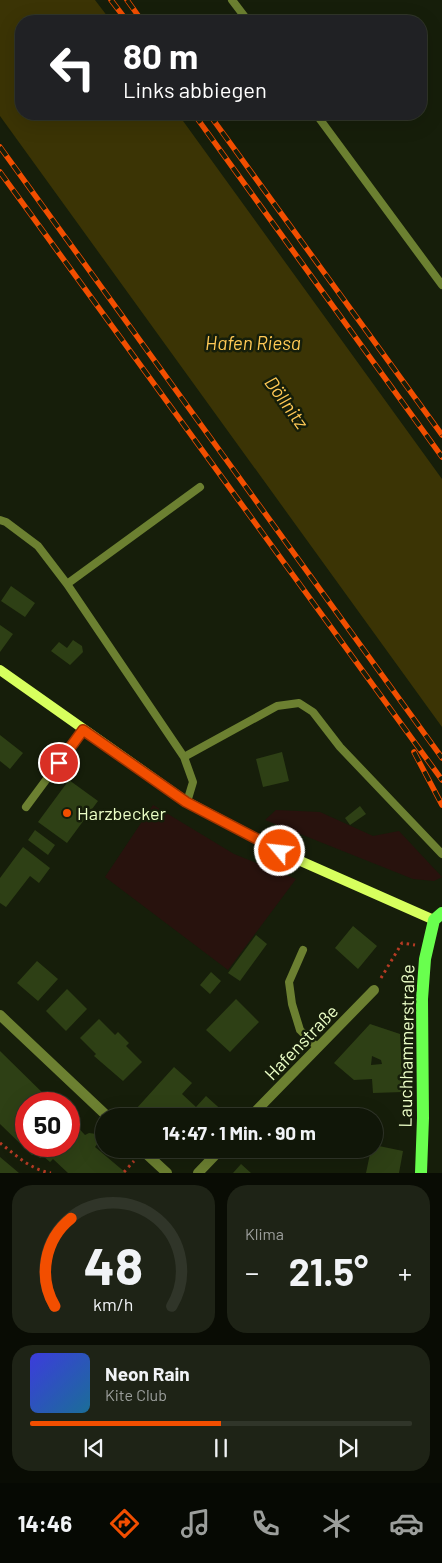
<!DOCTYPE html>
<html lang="de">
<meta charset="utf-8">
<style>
:root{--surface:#101608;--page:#1e2316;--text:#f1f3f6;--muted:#9c9f9c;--line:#303529;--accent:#f24e00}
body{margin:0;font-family:Barlow,sans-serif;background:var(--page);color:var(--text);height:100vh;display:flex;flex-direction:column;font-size:19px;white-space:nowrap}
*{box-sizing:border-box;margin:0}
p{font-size:16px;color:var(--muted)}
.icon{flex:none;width:28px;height:28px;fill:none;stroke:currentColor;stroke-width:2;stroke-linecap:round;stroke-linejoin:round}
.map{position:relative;height:1173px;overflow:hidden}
.sheet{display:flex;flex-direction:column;gap:12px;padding:12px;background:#090c04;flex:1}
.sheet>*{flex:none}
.guide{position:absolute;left:15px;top:15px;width:412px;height:105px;border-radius:20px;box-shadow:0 5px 20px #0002,0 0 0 1px var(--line);background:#202124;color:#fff;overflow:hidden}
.speed{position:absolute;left:15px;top:1092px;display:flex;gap:10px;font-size:25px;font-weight:700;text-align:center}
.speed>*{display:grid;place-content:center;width:65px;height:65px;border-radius:50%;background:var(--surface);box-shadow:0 5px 20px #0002,0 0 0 1px var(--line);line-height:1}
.speed .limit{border:8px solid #d22;background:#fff;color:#111}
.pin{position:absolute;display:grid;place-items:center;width:42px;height:42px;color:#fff;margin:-21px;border:2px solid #fff;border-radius:50%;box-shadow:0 1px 5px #0007}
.me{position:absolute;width:55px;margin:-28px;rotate:298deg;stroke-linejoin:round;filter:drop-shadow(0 0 4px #0008)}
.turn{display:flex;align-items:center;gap:18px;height:105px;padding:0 25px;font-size:22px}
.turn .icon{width:65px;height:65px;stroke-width:2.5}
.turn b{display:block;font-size:35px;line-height:42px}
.big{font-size:38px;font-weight:700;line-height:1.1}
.sheet .card{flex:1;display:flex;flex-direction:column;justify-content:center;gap:8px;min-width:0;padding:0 18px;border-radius:20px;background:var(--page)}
.sheet .dial{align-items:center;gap:0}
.dial svg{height:130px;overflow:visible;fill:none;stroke:var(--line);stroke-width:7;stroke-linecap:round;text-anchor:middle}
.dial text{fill:var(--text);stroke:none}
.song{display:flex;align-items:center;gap:15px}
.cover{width:60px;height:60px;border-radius:8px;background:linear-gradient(135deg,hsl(240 70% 55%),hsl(200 70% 35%))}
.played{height:5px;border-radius:2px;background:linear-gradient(90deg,var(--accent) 50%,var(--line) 50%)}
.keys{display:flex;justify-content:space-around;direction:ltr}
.heat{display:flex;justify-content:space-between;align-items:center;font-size:28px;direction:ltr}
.sheet .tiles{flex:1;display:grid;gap:12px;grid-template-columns:1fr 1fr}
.card:last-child{grid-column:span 2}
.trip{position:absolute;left:95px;top:1108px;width:288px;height:50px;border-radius:25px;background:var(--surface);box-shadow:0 5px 20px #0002,0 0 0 1px var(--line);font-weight:700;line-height:50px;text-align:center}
.tab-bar{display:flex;height:80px;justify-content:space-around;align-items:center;background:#060903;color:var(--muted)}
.tab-bar .icon{width:35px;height:35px}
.tab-bar .selected{color:var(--accent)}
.tab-bar b{font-size:22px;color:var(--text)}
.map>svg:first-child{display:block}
.green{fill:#28120d}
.water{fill:#3b3405}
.building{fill:#2e4015;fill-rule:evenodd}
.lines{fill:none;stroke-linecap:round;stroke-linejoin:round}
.path{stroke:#b63b24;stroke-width:3;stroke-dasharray:2.5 4;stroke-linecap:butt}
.service{stroke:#6c8031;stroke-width:8}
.minor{stroke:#6c8031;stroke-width:10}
.secondary{stroke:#d7ff5e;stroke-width:10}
.primary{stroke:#69ff4e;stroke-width:12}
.rail-casing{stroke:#f24e00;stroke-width:5.5}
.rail{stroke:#161e0a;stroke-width:4;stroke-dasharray:11;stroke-linecap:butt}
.route-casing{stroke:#9d3300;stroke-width:12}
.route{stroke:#f24e00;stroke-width:9}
.poi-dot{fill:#f24e00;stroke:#161e0a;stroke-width:2}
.labels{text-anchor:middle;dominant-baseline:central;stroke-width:5;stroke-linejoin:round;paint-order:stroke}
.poi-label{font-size:18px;fill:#ecffc7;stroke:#161e0a;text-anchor:start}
.street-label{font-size:18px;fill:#ecffc7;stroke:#161e0a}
.water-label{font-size:19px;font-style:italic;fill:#ffc955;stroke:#161e0a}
</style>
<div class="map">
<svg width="442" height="1173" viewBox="0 0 442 1173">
<rect width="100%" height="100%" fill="#161e0a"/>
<path class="green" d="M153,805L234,854L296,879L228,970L105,877Z
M276,810L320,812L373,836L399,831L442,877L434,881L413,879L265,820Z"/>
<path class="water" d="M0,0H95L111,21H21V114H178L442,479V727L0,116Z"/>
<path class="building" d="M11,586L35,603L25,617L1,601Z
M0,625L13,634L0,652Z
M73,640L82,646L83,652L70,665L51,651L59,642L67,648Z
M0,735L23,753L10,769L0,761Z
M282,752L289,781L263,787L256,759Z
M69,780L98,801L67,843L38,822Z
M360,806L366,814L350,825L345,818Z
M35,830L55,845L48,855L28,840Z
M23,847L50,868L39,883L30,876L6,907L0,903V878Z
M353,926L377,946L358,969L335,948Z
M256,935L267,944L240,981L228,973Z
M37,961L58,979L38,1001L17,983Z
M211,972L221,981L210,994L200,985Z
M67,989L87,1009L66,1031L46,1011Z
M236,999L259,1022L230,1052L206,1030Z
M99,1019L115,1035L118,1032L129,1043L126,1046L142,1062L123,1081L94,1056L96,1054L80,1038Z
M370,1024L400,1034L403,1092L373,1093L372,1079L354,1080L334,1063ZM372,1056L381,1060L382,1064L371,1065Z
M0,1051L54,1104H26V1146H69V1118L85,1135L89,1133L96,1134L98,1143L95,1147L126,1173H68L53,1159L50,1162L43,1156L40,1158L35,1153L32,1155L0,1124Z
M174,1067L192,1083L182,1094L196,1107L206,1096L226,1114L224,1116H143L136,1109Z
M374,1145L403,1151L399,1173H366L371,1149H374Z
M178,1149H194L187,1157Z
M0,1157L19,1173H0Z
M241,1164L251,1173H233Z"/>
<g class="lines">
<path class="path" d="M381,978L402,943L415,945
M0,1143C16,1155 31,1170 51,1173
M124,1172L134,1161"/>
<path class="service" d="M232,0L248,21
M316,114L442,285
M0,520L6,522L38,546L67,584L184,757L193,782L187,802
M67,584L200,487
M184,757L277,706L299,703L313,712L340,747L442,854
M26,807L83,730
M303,950L289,982L292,1004L300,1030L318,1048"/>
<path class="minor" d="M0,1015L107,1116
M251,1116L374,990
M141,1149L167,1173
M198,1173L221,1149"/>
<path class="secondary" d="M0,670L187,802L296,859L434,920"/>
<path class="primary" d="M421,1173L423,1118L422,999L425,959L434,920L442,913"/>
<g class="rail-casing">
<path id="rail" d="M111,0L127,21
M127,0L142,21
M194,114L442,457
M209,114L442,435
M0,147L442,758
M0,172L442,780
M414,752L442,805"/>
</g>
<use href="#rail" class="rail"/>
</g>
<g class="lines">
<g class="route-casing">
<path id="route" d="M59,763L83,730L186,802L280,851"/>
</g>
<use href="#route" class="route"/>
</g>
<circle class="poi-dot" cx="67" cy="813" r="5"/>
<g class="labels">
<g class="poi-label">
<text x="77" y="813">Harzbecker</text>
</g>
<g class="street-label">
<text transform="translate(301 1042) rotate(-46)">Hafenstraße</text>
<text transform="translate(406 1046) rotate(-89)">Lauchhammerstraße</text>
</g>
<g class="water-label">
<text x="253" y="342">Hafen Riesa</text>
<text transform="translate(287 402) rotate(54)">Döllnitz</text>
</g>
</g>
</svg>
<div class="speed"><div class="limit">50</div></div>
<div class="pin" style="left:59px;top:763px;background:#d93025"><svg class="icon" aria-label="arrive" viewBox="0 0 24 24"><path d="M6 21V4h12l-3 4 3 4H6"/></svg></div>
<svg class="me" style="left:280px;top:851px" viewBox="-20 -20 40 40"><circle r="17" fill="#f24e00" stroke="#fff" stroke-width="3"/><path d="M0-11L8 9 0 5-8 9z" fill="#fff"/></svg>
<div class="trip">14:47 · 1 Min. · 90 m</div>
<div class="guide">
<div class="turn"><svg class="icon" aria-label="left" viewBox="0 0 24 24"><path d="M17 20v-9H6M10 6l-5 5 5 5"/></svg><div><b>80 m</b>Links abbiegen</div></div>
</div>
</div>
<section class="sheet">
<div class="tiles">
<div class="card dial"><svg viewBox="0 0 100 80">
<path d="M14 69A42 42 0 1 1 86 69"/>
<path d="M14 69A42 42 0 0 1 24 15" stroke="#f24e00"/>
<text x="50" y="56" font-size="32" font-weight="700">48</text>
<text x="50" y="72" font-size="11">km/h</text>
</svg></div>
<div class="card"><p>Klima</p>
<div class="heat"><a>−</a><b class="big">21.5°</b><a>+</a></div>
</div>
<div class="card">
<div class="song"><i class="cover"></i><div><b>Neon Rain</b><p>Kite Club</p></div></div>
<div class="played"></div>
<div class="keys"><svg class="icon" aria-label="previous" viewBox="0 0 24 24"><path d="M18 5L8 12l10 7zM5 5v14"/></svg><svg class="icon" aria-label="pause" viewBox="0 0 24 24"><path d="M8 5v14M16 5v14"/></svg><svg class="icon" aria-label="next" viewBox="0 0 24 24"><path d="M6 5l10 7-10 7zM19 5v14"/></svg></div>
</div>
</div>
</section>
<nav class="tab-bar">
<b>14:46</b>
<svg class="icon selected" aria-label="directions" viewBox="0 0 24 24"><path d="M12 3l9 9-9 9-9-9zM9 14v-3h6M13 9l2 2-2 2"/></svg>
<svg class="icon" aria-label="music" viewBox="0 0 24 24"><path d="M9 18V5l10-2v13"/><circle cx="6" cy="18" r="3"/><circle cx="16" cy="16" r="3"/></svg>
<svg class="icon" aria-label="phone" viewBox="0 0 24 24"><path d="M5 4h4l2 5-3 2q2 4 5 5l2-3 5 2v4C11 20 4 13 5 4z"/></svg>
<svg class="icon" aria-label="climate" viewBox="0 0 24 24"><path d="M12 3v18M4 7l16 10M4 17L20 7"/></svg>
<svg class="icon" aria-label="car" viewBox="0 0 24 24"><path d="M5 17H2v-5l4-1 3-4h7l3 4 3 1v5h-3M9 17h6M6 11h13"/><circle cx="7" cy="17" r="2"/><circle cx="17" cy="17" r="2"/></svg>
</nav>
